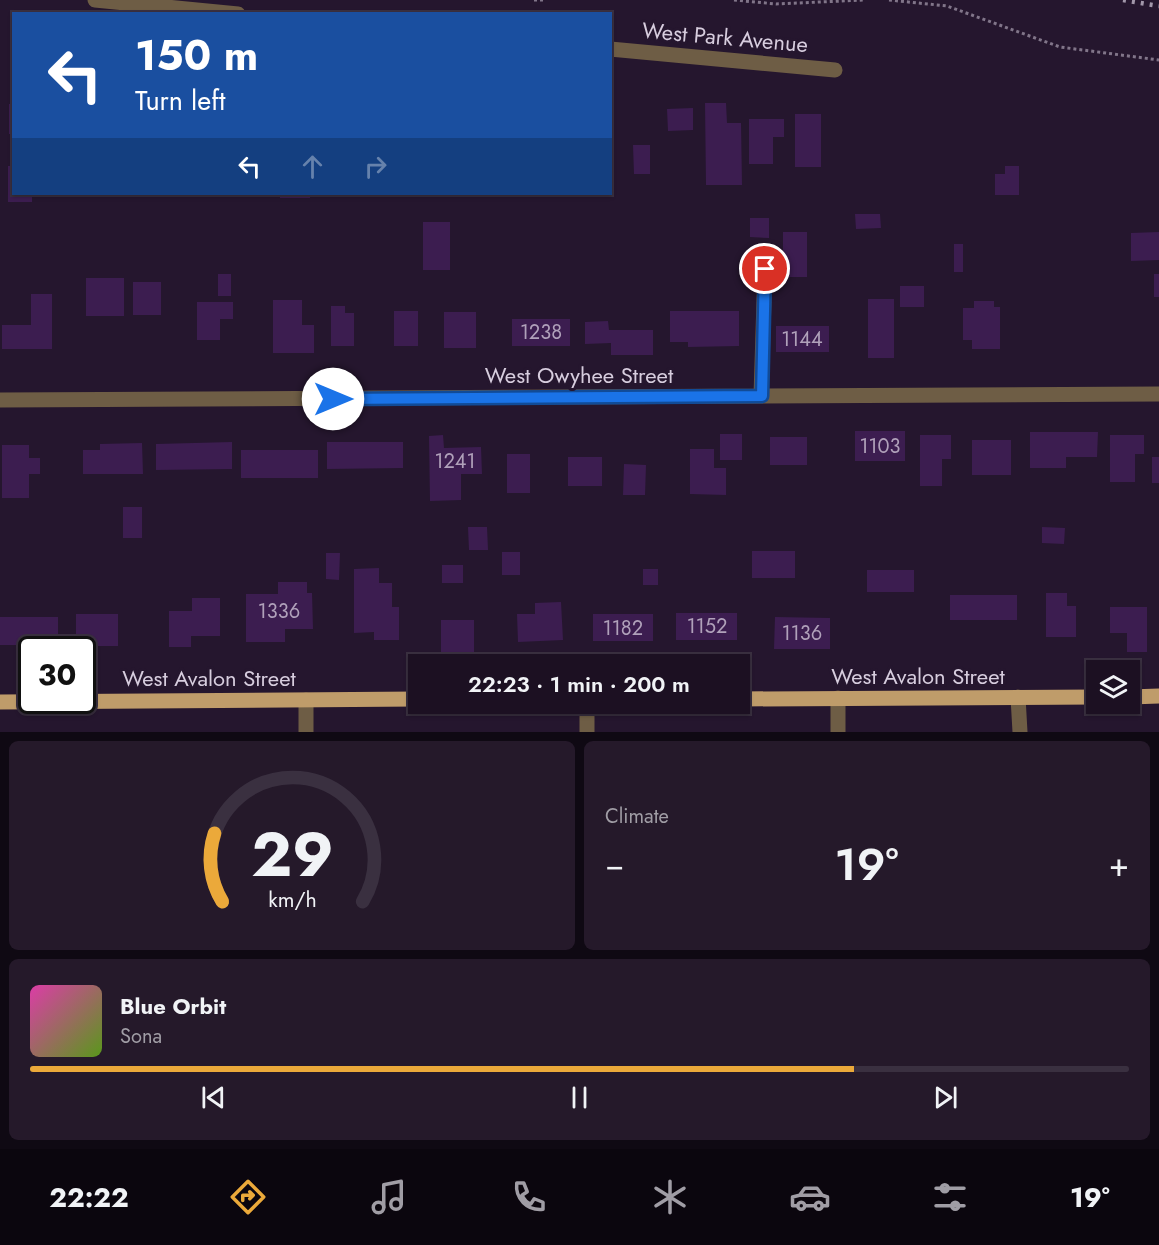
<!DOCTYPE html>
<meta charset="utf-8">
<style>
:root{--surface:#1c1022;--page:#25192a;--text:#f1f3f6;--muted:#a09da5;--line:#3a3040;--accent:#eba93a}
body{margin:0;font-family:Jost,sans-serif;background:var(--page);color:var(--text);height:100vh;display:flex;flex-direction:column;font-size:22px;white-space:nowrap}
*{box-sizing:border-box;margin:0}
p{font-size:20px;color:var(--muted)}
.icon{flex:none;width:33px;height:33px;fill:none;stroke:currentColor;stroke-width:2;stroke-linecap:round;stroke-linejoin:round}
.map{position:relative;height:732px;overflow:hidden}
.sheet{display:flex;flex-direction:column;gap:9px;padding:9px;background:#0f0913;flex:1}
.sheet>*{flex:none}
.guide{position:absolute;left:12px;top:12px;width:600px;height:183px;border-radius:0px;box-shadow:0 2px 4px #0004,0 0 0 2px var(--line);background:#1a4fa0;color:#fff;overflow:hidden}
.buttons{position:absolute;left:1086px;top:660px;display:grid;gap:12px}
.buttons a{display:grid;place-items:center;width:54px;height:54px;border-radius:0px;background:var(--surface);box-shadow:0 2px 4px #0004,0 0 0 2px var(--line);font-size:30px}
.speed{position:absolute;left:18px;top:636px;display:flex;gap:12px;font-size:30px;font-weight:700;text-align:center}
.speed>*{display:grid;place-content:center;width:78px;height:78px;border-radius:50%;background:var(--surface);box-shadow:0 2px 4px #0004,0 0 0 2px var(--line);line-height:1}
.speed .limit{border:3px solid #111;border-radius:9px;background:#fff;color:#111}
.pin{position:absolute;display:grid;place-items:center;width:51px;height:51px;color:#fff;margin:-26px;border:3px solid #fff;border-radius:50%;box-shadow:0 2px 6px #0007}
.me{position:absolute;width:66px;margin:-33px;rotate:90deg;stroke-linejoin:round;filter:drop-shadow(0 0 4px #0008)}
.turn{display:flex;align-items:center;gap:21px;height:126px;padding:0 24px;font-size:27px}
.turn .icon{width:78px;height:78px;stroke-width:2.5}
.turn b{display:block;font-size:42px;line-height:51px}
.lanes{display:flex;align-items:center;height:57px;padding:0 24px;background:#0003;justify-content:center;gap:30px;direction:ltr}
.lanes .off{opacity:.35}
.big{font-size:45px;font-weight:600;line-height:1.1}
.sheet .widget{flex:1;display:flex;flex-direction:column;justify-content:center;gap:9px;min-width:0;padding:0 21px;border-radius:9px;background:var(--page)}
.sheet .dial{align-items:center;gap:0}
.dial svg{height:156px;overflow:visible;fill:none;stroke:var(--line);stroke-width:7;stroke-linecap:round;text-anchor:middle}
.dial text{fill:var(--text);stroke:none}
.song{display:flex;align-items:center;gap:18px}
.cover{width:72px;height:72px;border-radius:9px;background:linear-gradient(135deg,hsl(320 70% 55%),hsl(90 70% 35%))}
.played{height:6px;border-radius:3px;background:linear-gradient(90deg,var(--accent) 75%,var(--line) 75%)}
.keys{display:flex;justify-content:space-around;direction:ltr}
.heat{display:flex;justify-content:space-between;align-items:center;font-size:33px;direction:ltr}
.sheet .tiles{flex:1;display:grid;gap:9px;grid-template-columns:1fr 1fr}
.widget:last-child{grid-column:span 2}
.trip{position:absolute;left:408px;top:654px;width:342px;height:60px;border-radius:0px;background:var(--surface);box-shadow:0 2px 4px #0004,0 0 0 2px var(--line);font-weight:600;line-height:60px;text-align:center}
.dock{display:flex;height:96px;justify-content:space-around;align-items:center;background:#0b060e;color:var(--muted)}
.dock .icon{width:42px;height:42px}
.dock .current{color:var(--accent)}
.dock b{font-size:27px;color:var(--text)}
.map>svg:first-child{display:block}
.building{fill:#3c1d50}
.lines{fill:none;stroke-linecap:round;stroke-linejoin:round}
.path{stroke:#817589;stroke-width:3;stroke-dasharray:3 3;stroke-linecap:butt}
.minor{stroke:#6e5d45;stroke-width:15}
.major{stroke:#bf9c6a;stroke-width:15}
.rail{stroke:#a297aa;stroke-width:4.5;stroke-dasharray:3 6;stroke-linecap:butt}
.route-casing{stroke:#114b97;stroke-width:15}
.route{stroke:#1a73e8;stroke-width:10}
.labels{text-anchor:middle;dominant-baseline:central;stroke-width:6;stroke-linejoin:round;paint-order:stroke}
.number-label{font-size:20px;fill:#b0a1ba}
.street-label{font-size:22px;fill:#d7cdde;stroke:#25162e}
</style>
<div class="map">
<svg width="1159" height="732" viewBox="0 0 1159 732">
<rect width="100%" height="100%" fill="#25162e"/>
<path class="building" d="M705,103H726L727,123H741L742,185H706Z
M9,104H14V134H9Z
M693,108V130L668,131L667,109Z
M795,114H821V167H795Z
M749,119H784V137H773V164H749Z
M633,145H650V174H634Z
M8,166H14V194H32V202H8Z
M1005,166H1019V195H995V174H1005Z
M280,194H310V198H280Z
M855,214H880L881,228L856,229Z
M750,218H769V238L750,237Z
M423,222H450V270H423Z
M783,232H807V277H783Z
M1159,232V260L1131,261V233Z
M954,244H963V272H954Z
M218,274H231V296H218Z
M1154,274H1159V297H1154Z
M86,278H124V316H86Z
M133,282H161V315H133Z
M900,286H924V307H900Z
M31,294H52V349H2V325H31Z
M868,299H894V358H868Z
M273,300H302V325H314V353H273Z
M974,301H994V307H1000V349H972V340H963V308H974Z
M197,302H233V319H220V340H197Z
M331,306H345V313H354V346H331Z
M394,311H418V346H394Z
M670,311H739V346L688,347V342H670Z
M444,312H476V348H444Z
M512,319H570V346H512Z
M608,321L609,330H653V355H611V343L585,344V322Z
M776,326H829V352H776Z
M855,431H905V461H855Z
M1030,432H1098L1097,457H1066V468H1030Z
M720,434H742V460H720Z
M443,435L444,448L481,447L482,474H461V500L430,501L429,436Z
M920,435H951V459H942V486H920Z
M1110,435H1144V454H1135V482H1110Z
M770,437H807V465H770Z
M972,440H1011V475H972Z
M232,442V469L156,470V444Z
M327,442H403V468L327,469Z
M142,443L143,474H83V450H100V444Z
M2,445H29V458H40V474H29V498H2Z
M690,449H714V468H726V495L690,494Z
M241,450H318V478H241Z
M507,454H530V493H507Z
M568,457H602V486H568Z
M1152,457H1159V483H1152Z
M624,464L646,465L645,495H623Z
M123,507H142V538H123Z
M468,527H487L488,550H469Z
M1042,527L1065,528L1064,544L1042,543Z
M752,551H795V578H752Z
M502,552H520V575H502Z
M326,553H340L339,580L326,579Z
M442,565H463V583H442Z
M379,568V583H392V607H399V640H374V632L354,633V569Z
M643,569H658V585H643Z
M867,570H914V592H867Z
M278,582H307V593H312L313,629H285V642H246V594H278Z
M1046,593H1067V606H1076V637H1046Z
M950,595H1017V620H950Z
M192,598H220V636H191V647H169V611H192Z
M561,602L563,640L518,642L517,614H535V603Z
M1110,607H1147V652H1127V633H1110Z
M676,613H737V640H676Z
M76,614H118V646H76Z
M593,614H653V641H593Z
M0,617H58V645H0Z
M775,617L830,618V649H774Z
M441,620H474V657H441Z"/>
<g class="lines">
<path class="path" d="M534,0H546
M734,0L776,4L864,0
M889,0L947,6L1060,47L1159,60"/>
<path class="minor" d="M95,0L238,14
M610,49L835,70
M761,396L765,269
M0,400L1159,394
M1018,697L1020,732
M838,698V732
M306,700V732
M587,704V732"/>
<path class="major" d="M1130,697L1159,696
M740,699L1096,697
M0,702L418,699"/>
<path class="rail" d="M1123,0L1159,6"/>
</g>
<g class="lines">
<g class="route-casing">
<path id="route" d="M333,399L762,396L765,269"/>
</g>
<use href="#route" class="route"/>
</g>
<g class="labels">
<g class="number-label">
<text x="541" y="332">1238</text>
<text x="802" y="339">1144</text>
<text x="880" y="446">1103</text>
<text x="455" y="461">1241</text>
<text x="279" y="611">1336</text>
<text x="707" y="626">1152</text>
<text x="623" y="628">1182</text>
<text x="802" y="633">1136</text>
</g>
<g class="street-label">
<text transform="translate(725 37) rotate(5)">West Park Avenue</text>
<text x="579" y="375">West Owyhee Street</text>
<text x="918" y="676">West Avalon Street</text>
<text x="209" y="678">West Avalon Street</text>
</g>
</g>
</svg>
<div class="buttons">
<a><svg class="icon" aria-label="layers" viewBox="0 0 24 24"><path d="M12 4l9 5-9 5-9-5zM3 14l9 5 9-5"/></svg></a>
</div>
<div class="speed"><div class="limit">30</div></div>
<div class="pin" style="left:765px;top:269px;background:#d93025"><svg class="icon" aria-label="arrive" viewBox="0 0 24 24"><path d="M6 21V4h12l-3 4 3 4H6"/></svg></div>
<svg class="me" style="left:333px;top:399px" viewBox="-20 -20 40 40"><circle r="19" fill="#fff"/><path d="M0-13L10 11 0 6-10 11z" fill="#1a73e8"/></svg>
<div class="trip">22:23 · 1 min · 200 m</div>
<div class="guide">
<div class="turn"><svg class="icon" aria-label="left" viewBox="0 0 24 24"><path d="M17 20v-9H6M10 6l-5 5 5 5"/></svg><div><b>150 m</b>Turn left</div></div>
<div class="lanes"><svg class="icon" aria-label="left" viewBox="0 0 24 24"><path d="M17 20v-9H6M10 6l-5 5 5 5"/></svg><svg class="icon off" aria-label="ahead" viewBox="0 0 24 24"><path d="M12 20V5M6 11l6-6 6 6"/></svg><svg class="icon off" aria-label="right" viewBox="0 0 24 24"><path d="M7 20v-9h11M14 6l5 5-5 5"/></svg></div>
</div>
</div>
<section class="sheet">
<div class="tiles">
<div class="widget dial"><svg viewBox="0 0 100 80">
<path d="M14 69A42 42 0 1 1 86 69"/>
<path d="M14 69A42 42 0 0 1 10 34" stroke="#eba93a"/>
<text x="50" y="56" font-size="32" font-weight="700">29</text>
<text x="50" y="72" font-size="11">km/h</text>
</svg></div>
<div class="widget"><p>Climate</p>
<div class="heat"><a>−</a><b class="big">19°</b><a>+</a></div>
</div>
<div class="widget">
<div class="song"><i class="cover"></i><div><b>Blue Orbit</b><p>Sona</p></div></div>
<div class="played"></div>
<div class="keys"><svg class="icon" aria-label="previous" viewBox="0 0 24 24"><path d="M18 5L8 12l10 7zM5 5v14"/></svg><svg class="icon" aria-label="pause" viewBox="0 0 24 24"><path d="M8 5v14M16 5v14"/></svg><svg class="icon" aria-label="next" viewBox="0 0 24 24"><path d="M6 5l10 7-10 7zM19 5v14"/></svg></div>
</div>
</div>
</section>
<nav class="dock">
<b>22:22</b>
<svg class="icon current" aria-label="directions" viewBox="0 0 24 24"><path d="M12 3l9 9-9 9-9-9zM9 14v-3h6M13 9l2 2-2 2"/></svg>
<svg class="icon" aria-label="music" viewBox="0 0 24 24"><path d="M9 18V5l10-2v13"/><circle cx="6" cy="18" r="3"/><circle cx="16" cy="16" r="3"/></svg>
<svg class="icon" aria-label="phone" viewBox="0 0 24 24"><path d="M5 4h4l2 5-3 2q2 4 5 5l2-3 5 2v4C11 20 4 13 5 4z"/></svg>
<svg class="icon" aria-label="climate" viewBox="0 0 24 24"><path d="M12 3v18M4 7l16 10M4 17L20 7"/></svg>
<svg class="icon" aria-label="car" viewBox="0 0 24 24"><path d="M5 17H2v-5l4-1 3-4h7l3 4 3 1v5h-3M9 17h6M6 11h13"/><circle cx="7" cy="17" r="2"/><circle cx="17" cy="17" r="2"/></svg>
<svg class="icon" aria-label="filters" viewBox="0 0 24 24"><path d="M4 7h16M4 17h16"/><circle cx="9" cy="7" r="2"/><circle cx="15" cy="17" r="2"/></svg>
<b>19°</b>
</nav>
